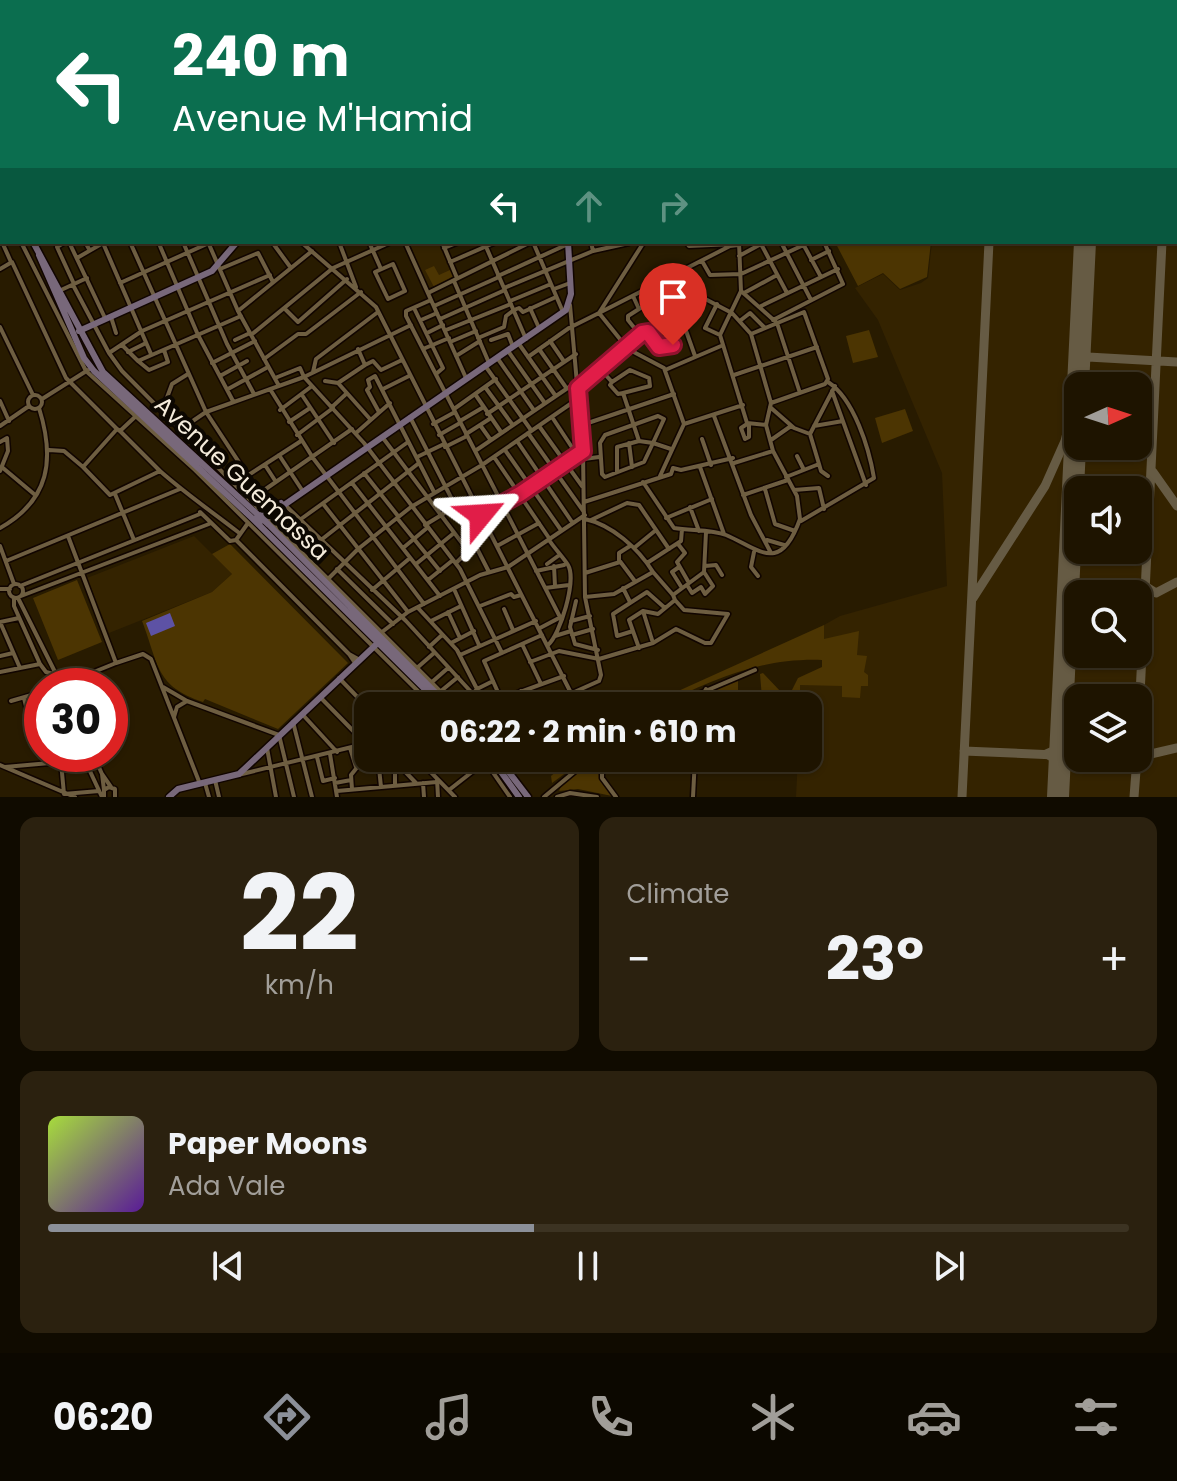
<!DOCTYPE html>
<meta charset="utf-8">
<style>
:root{--surface:#1e1400;--page:#2b210f;--text:#f1f3f6;--muted:#a19e99;--line:#3c3322;--accent:#8c9099}
body{margin:0;font-family:Poppins,sans-serif;background:var(--page);color:var(--text);height:100vh;display:flex;flex-direction:column;font-size:30px;white-space:nowrap}
*{box-sizing:border-box;margin:0}
p{font-size:26px;color:var(--muted)}
.icon{flex:none;width:44px;height:44px;fill:none;stroke:currentColor;stroke-width:2;stroke-linecap:round;stroke-linejoin:round}
.map{position:relative;height:797px;overflow:hidden}
.side{display:flex;flex-direction:column;gap:20px;padding:20px;background:#100b00;flex:1}
.side>*{flex:none}
.hud{position:absolute;left:0px;top:0px;width:1178px;height:244px;box-shadow:0 2px 6px #0004,0 0 0 2px var(--line);background:#0b6e4f;color:#fff;overflow:hidden}
.needle{width:52px;rotate:87deg}
.tools{position:absolute;left:1064px;top:372px;display:grid;gap:16px}
.tools a{display:grid;place-items:center;width:88px;height:88px;border-radius:16px;background:var(--surface);box-shadow:0 2px 6px #0004,0 0 0 2px var(--line);font-size:40px}
.speed{position:absolute;left:24px;top:668px;display:flex;gap:16px;font-size:40px;font-weight:700;text-align:center}
.speed>*{display:grid;place-content:center;width:104px;height:104px;border-radius:50%;background:var(--surface);box-shadow:0 2px 6px #0004,0 0 0 2px var(--line);line-height:1}
.speed .limit{border:12px solid #d22;background:#fff;color:#111}
.pin{position:absolute;display:grid;place-items:center;width:68px;height:68px;color:#fff;margin:-82px -34px;border-radius:50% 50% 50% 0;rotate:-45deg;box-shadow:0 0 8px #0007}
.pin .icon{rotate:45deg}
.me{position:absolute;width:88px;margin:-44px;rotate:63deg;stroke-linejoin:round;filter:drop-shadow(0 0 6px #0008)}
.turn{display:flex;align-items:center;gap:28px;height:168px;padding:0 40px;font-size:36px}
.turn .icon{width:104px;height:104px;stroke-width:2.5}
.turn b{display:block;font-size:56px;line-height:68px}
.lanes{display:flex;align-items:center;height:76px;padding:0 40px;background:#0003;justify-content:center;gap:40px;direction:ltr}
.lanes .off{opacity:.35}
.big{font-size:60px;font-weight:700;line-height:1.1}
.side .card{flex:1;display:flex;flex-direction:column;justify-content:center;gap:12px;min-width:0;padding:0 28px;border-radius:16px;background:var(--page)}
.side .dial{align-items:center;gap:0}
.dial b{font-size:104px;line-height:1}
.song{display:flex;align-items:center;gap:24px}
.cover{width:96px;height:96px;border-radius:12px;background:linear-gradient(135deg,hsl(80 70% 55%),hsl(270 70% 35%))}
.played{height:8px;border-radius:4px;background:linear-gradient(90deg,var(--accent) 45%,var(--line) 45%)}
.keys{display:flex;justify-content:space-around;direction:ltr}
.heat{display:flex;justify-content:space-between;align-items:center;font-size:44px;direction:ltr}
.side .tiles{flex:1;display:grid;gap:20px;grid-template-columns:1fr 1fr}
.card:last-child{grid-column:span 2}
.trip{position:absolute;left:354px;top:692px;width:468px;height:80px;border-radius:16px;background:var(--surface);box-shadow:0 2px 6px #0004,0 0 0 2px var(--line);font-weight:700;line-height:80px;text-align:center}
.menu{display:flex;height:128px;justify-content:space-around;align-items:center;background:#0c0800;color:var(--muted)}
.menu .icon{width:56px;height:56px}
.menu .selected{color:var(--accent)}
.menu b{font-size:36px;color:var(--text)}
.map>svg:first-child{display:block}
.built{fill:#342300;fill-rule:evenodd}
.green{fill:#4c3502}
.water{fill:#5d52a5}
.lines{fill:none;stroke-linecap:round;stroke-linejoin:round}
.taxiway{stroke:#665b44;stroke-width:9}
.runway{stroke:#665b44;stroke-width:22}
.street-casing{stroke:#110500;stroke-width:7}
.secondary-casing{stroke:#110500;stroke-width:9}
.street{stroke:#6e5e41;stroke-width:4}
.secondary{stroke:#78687a;stroke-width:6}
.route-casing{stroke:#92132f;stroke-width:20}
.route{stroke:#e11d48;stroke-width:14}
.labels{text-anchor:middle;dominant-baseline:central;stroke-width:8;stroke-linejoin:round;paint-order:stroke}
.street-label{font-size:24px;fill:#f4ebdb;stroke:#0c0701}
</style>
<div class="map">
<svg width="1177" height="797" viewBox="0 0 1177 797">
<rect width="100%" height="100%" fill="#281b00"/>
<path class="built" d="M846,0H1177V797H796L798,758H808V706H800V685H822L824,625L840,616L947,586L942,473L878,320L855,288L883,274L900,290L921,283L928,278L932,242H1176V2ZM1078,386H1138V446H1078ZM1078,490H1138V550H1078ZM1078,594H1138V654H1078ZM1078,698H1138V758H1078Z
M409,242H438L454,280L429,288Z
M194,536L232,574L212,592L109,633L87,578Z"/>
<path class="green" d="M835,242H931L927,277L900,289L883,273L858,286Z
M434,266L439,275L450,270L454,276L434,287L425,270Z
M869,330L878,357L853,363L846,336Z
M905,409L913,431L882,443L875,418Z
M230,544L348,663L278,729L205,699L203,702C155,686 159,665 142,621L212,592L232,574L212,554Z
M77,580L102,642L58,660L33,598Z
M824,625V639L859,631L857,655L867,656L864,672L868,675V686H861L860,698L842,697V686L800,685V701L789,696L798,678L822,667V660C757,658 715,680 657,706H645Z
M763,673L781,692L780,706L773,698H762L760,674Z
M738,680V696L713,697L712,706H701L709,692Z
M572,758H586L552,783L551,776Z
M593,758H600L601,781L612,796L578,789L559,791L562,784Z"/>
<path class="water" d="M170,613L175,626L151,636L146,623Z"/>
<g class="lines">
<path class="taxiway" d="M1001,2L1002,0
M1174,2L1175,0
M1176,88L1177,89
M1088,357L1177,362
M1079,367L1088,357L1080,346
M1153,472L1177,506
M1145,586L1156,593L1177,582
M973,598L1045,486L1065,441L1077,393
M1138,736L1162,242
M964,751L1078,756
M1074,757L1059,770L1054,758L1046,754L1055,750L1060,741L1075,754
M1138,757L1177,748
M1104,758H1131
M962,797L989,242
M1134,797L1137,758"/>
<path class="runway" d="M1097,2V0
M1058,797L1085,242"/>
<g class="street-casing">
<path id="street" d="M9,0V2
M23,0L24,2
M40,0L41,2
M56,0V2
M82,0L83,2
M146,0L148,2
M187,0L188,2
M277,0L278,2
M292,0L293,2
M308,0L309,2
M364,0L365,2
M387,0L388,2
M402,0L403,2
M440,0L441,2
M457,0L458,2
M470,0L471,2
M651,0L652,2
M719,0L720,2
M738,0L739,2
M760,0L761,2
M89,2L93,0
M199,2L204,1
M264,2L269,0
M418,2L422,0
M496,2L501,0
M540,2L544,0
M580,2L584,0
M624,2L629,0
M664,2L669,0
M705,2L709,0
M0,17L2,21
M0,34L2,33
M0,52L2,51
M0,94L2,98
M2,198V203
M2,242L11,262
M21,242L86,371L195,470L433,706
M65,242L57,247L74,284
M69,242L105,318
M85,242L89,249
M130,242L206,412L265,502
M183,242L227,344L254,394
M208,242L238,311L279,386
M272,242L291,268
M301,242L376,307L571,693
M339,242L356,287
M369,242L381,269
M405,242L466,378
M442,242L457,278
M484,242L526,339
M533,242L563,312
M591,242L593,251
M686,242L689,246L733,244
M739,242L741,291L720,335L747,423L766,425
M760,242L787,293
M781,242L811,300
M802,242L821,277
M103,243L151,354
M160,246L198,335L233,401
M444,248L459,242
M739,256L761,244
M77,258L103,243
M811,260L829,251
M702,261L710,275L741,274L810,242
M450,262L496,242
M393,264L405,291L388,299L375,272Z
M0,269L12,262L66,378L117,429
M220,269L258,253L273,282
M498,276L568,244
M454,281L489,363
M120,283L209,243
M669,283L695,356
M73,285L109,353L122,371L258,508L265,502
M504,288L593,251L629,243
M554,289L570,283
M61,290L87,278
M741,291L777,323L800,393
M428,293L531,242
M744,293L777,275
M431,300L406,311V316L561,619
M510,301L551,284
M717,304L705,328L720,335
M434,306L499,277
M759,307L838,269
M414,308L443,368L436,374
M530,308L539,328
M639,309L650,303L661,309L673,345L659,347L648,332L640,334
M286,310L298,322L347,279
M514,310L519,308L523,312L556,297
M238,311L312,251
M599,313L730,246L738,245
M599,313L644,242
M111,317L116,333
M440,319L505,290
M421,320L437,313
M741,320L750,313L765,328
M773,320L843,284L824,242
M0,327L33,395
M446,330L511,304
M427,333L443,325
M751,334L804,312L828,379L825,384L771,403
M251,335L333,268L391,242
M478,338L504,327L506,316L514,310
M235,340L250,333
M491,340L508,334L513,347
M550,341L563,360
M450,342L476,331
M519,344L555,395
M122,345L138,361L241,316
M423,349L449,338
M539,349L565,386
M508,351L544,402
M128,352L146,343
M109,353L142,331L270,275
M456,356L480,341
M528,357L569,328L599,313L628,349L664,368L684,424L660,476
M264,359L298,334H306L361,292
M498,359L533,409
M138,361L149,370L168,362L164,350
M212,363L255,341
M365,365L373,361L381,370L402,360
M486,367L531,430
M601,370L612,382L630,370L649,378L650,386L623,393L639,441
M665,370L721,346
M313,372L316,359L378,312
M734,375L817,347
M220,376L247,361
M275,378L300,368L304,377L364,443L460,569L502,653
M325,381L338,383L365,365L358,349
M612,382L610,385L618,394L623,393
M338,383L370,419
M485,387L512,424
M578,388L628,349L640,335L628,320V316L639,309L633,296
M228,389L268,367
M270,389L313,458L424,604
M383,389L409,376
M832,391L866,485
M475,394L501,432
M28 402a7 7 0 1 1 14 0a7 7 0 1 1-14 0Z
M302,395L334,443
M42,399L88,370
M0,401L9,421
M332,407L346,394
M770,407L794,428L810,434
M454,409L496,379
M280,410L312,386
M162,411L172,384L188,374
M379,412L367,390L370,387L368,380L375,376L434,492
M487,414L576,354
M714,416L751,515L771,553
M410,417L489,572
M552,417L577,455
M460,421L482,408
M289,422L310,408
M433,424L455,412
M684,424L743,405
M747,424L741,428L745,439L749,437V425
M480,425L490,439
M582,425L674,394
M0,426L29,406
M539,426L582,486
M814,426L843,421
M181,429L206,412L304,377L411,325
M120,431L160,471L110,495L83,467L117,429L120,431L136,416
M356,433L390,403
M528,433L584,512
M466,434L491,418
M297,435L333,408
M439,435L460,423
M383,438L468,551L456,563
M702,439L711,465
M771,440L791,426
M517,441L572,522
M0,442L7,438L8,451L0,471
M629,443L632,467
M445,447L467,436
M49,450L64,451L83,467
M505,450L561,530
M475,451L578,381
M279,455L302,490
M797,456L803,468
M417,457L444,444
M494,457L549,538
M584,459L599,457
M734,463L773,451
M819,464L821,471L828,476
M265,465L276,482
M700,467L724,534
M3,468L34,494
M160,471C186,494 211,511 238,532
M617,472V447L639,441L653,443L664,419L658,416L605,435L600,443L602,474L605,477L644,462L653,443L671,449
M364,473L398,516
M247,476L301,441
M786,477L819,464L810,434L835,386
M643,482L674,528C690,531 711,529 726,535C759,549 780,575 800,519L797,496L773,451L766,425L771,403L751,334L732,313L667,279
M352,483L440,596
M765,489L775,524L795,531
M794,490L819,488L824,509
M260,493L352,429
M115,494L134,540
M743,495L788,480
M584,502L671,474L673,468L681,470L733,458
M284,504L406,621L484,706
M324,505L408,612
M690,507L699,531
M200,512L230,541L236,540L248,523
M481,515L520,494L583,451
M267,518L455,706
M397,518L440,571
M666,518L712,499
M301,519L408,442
M585,519C612,525 638,548 653,572
M591,520L627,503L639,505L669,549
M801,521L874,478C869,448 854,399 828,382
M425,525L471,497
M0,528C50,500 55,459 39,408
M68,536L116,663L143,654L151,659L200,784
M472,536L488,528
M236,540L349,654
M321,540L419,463
M767,540L784,545
M678,544L685,553L677,562L689,583
M0,546L14,584
M497,546L539,523
M630,546L619,553V560L634,580
M403,548L427,528
M634,548L656,530
M754,552L751,567L758,576
M6,561L180,489
M647,563L681,541L682,529
M416,564L454,533
M547,564L558,556
M554,566L555,586
M705,566L716,565L722,575
M679,567L672,572L682,588
M337,569L393,624
M536,571L564,565
M585,573L620,562
M428,580L453,560
M326,581L358,549L411,507L482,465L579,398
M9 591a7 7 0 1 1 14 0a7 7 0 1 1-14 0Z
M687,585L692,593L701,587L705,594L713,586L704,572
M20,586L200,514
M545,588L569,585
M623,588L630,602
M0,589H10
M454,589L479,645
M372,590L410,558
M21,596L209,524
M585,597L614,594L653,572L673,595
M18,598L62,686
M576,601L570,627L575,644L598,650
M480,606L511,594L514,597L521,595
M418,608L457,650L477,689L462,706
M504,609L513,630
M643,611L653,643
M448,612L460,638
M431,621L461,606
M571,621L590,616
M0,622L20,668
M0,622L19,618
M540,628L559,618
M633,631L617,636L613,614L647,592L665,608
M382,632L408,612L480,575L508,567L585,515
M542,635L484,661L501,699L564,676
M572,635L593,629
M555,636L571,631
M451,643L474,631
M522,644L541,684
M548,645C560,635 577,580 568,565C563,557 555,549 549,540
M429,647L442,635
M639,648L629,620L643,611L658,614L675,600L673,595L704,572L706,532
M460,655L536,621
M0,656L13,653
M530,662L559,651L599,659L653,643L676,629L705,643H711L728,614L684,610L675,600
M355,663L349,654L358,659
M40,664L46,672L53,674
M418,667L434,653
M0,672L40,664L14,606V598
M339,678L368,708
M432,682L448,668
M59,686L116,663
M163,687L187,701L279,735L294,797
M477,689L493,681
M441,691L458,677
M521,691L526,706
M38,693L42,705
M24,698L33,735L42,736
M321,698L365,743
M684,699L695,706
M11,701L42,692
M543,706L599,681L601,675L585,597L583,451L570,305
M670,706L755,670
M698,706L706,689
M303,715L337,752
M174,717L177,707L187,701
M293,722L312,797
M267,748L276,797
M350,748L356,767
M82,754L102,797
M93,754L102,774
M330,754L337,797
M317,757L323,781L335,778
M378,758L381,787
M395,758V785
M417,758L455,797
M483,758L510,797
M602,758V778L616,797
M395,761L416,783
M0,765L75,797
M5,767L61,762L64,794L99,791
M62,770L89,768
M238,775L368,743
M437,779L438,797
M215,780L219,797
M205,783L209,797
M335,783L351,780
M423,783L424,797
M352,789L351,775L359,765H393
M104,790L102,774L111,787
M449,790L486,761
M337,791L437,782
M104,797V790L109,787L115,789V797
M544,797L591,758
M557,797L570,793L597,797
M693,797L695,758"/>
</g>
<g class="secondary-casing">
<path id="secondary" d="M329,0L330,2
M343,0L344,2
M515,0V2
M0,174L2,178
M33,242L103,372L269,525L449,706
M39,255L84,358L94,371L253,519L442,706
M79,331L212,271L237,242
M256,518L281,503
M261,521L566,310L571,294L568,242
M491,758L519,797
M498,758L528,797
M169,797L178,789L239,774L382,639"/>
</g>
<use href="#street" class="street"/>
<use href="#secondary" class="secondary"/>
</g>
<g class="lines">
<g class="route-casing">
<path id="route" d="M481,515L520,494L583,451L578,388L642,333L648,332L659,347L673,345"/>
</g>
<use href="#route" class="route"/>
</g>
<g class="labels">
<g class="street-label">
<text transform="translate(242 478) rotate(43)">Avenue Guemassa</text>
</g>
</g>
</svg>
<div class="tools">
<a><svg class="needle" viewBox="-14 -14 28 28"><path d="M0-13l5 13h-10z" fill="#e53935"/><path d="M0 13l5-13h-10z" fill="#a19e99"/></svg></a>
<a><svg class="icon" aria-label="sound" viewBox="0 0 24 24"><path d="M4 9h4l5-4v14l-5-4H4zM17 9q2 3 0 6"/></svg></a>
<a><svg class="icon" aria-label="search" viewBox="0 0 24 24"><circle cx="10" cy="10" r="6"/><path d="M15 15l6 6"/></svg></a>
<a><svg class="icon" aria-label="layers" viewBox="0 0 24 24"><path d="M12 4l9 5-9 5-9-5zM3 14l9 5 9-5"/></svg></a>
</div>
<div class="speed"><div class="limit">30</div></div>
<div class="pin" style="left:673px;top:345px;background:#d93025"><svg class="icon" aria-label="arrive" viewBox="0 0 24 24"><path d="M6 21V4h12l-3 4 3 4H6"/></svg></div>
<svg class="me" style="left:481px;top:515px" viewBox="-20 -20 40 40"><path d="M0-17L14 15 0 8-14 15z" fill="#e11d48" stroke="#fff" stroke-width="4"/></svg>
<div class="trip">06:22 · 2 min · 610 m</div>
<div class="hud">
<div class="turn"><svg class="icon" aria-label="left" viewBox="0 0 24 24"><path d="M17 20v-9H6M10 6l-5 5 5 5"/></svg><div><b>240 m</b>Avenue M'Hamid</div></div>
<div class="lanes"><svg class="icon" aria-label="left" viewBox="0 0 24 24"><path d="M17 20v-9H6M10 6l-5 5 5 5"/></svg><svg class="icon off" aria-label="ahead" viewBox="0 0 24 24"><path d="M12 20V5M6 11l6-6 6 6"/></svg><svg class="icon off" aria-label="right" viewBox="0 0 24 24"><path d="M7 20v-9h11M14 6l5 5-5 5"/></svg></div>
</div>
</div>
<section class="side">
<div class="tiles">
<div class="card dial"><b>22</b><p>km/h</p></div>
<div class="card"><p>Climate</p>
<div class="heat"><a>−</a><b class="big">23°</b><a>+</a></div>
</div>
<div class="card">
<div class="song"><i class="cover"></i><div><b>Paper Moons</b><p>Ada Vale</p></div></div>
<div class="played"></div>
<div class="keys"><svg class="icon" aria-label="previous" viewBox="0 0 24 24"><path d="M18 5L8 12l10 7zM5 5v14"/></svg><svg class="icon" aria-label="pause" viewBox="0 0 24 24"><path d="M8 5v14M16 5v14"/></svg><svg class="icon" aria-label="next" viewBox="0 0 24 24"><path d="M6 5l10 7-10 7zM19 5v14"/></svg></div>
</div>
</div>
</section>
<nav class="menu">
<b>06:20</b>
<svg class="icon selected" aria-label="directions" viewBox="0 0 24 24"><path d="M12 3l9 9-9 9-9-9zM9 14v-3h6M13 9l2 2-2 2"/></svg>
<svg class="icon" aria-label="music" viewBox="0 0 24 24"><path d="M9 18V5l10-2v13"/><circle cx="6" cy="18" r="3"/><circle cx="16" cy="16" r="3"/></svg>
<svg class="icon" aria-label="phone" viewBox="0 0 24 24"><path d="M5 4h4l2 5-3 2q2 4 5 5l2-3 5 2v4C11 20 4 13 5 4z"/></svg>
<svg class="icon" aria-label="climate" viewBox="0 0 24 24"><path d="M12 3v18M4 7l16 10M4 17L20 7"/></svg>
<svg class="icon" aria-label="car" viewBox="0 0 24 24"><path d="M5 17H2v-5l4-1 3-4h7l3 4 3 1v5h-3M9 17h6M6 11h13"/><circle cx="7" cy="17" r="2"/><circle cx="17" cy="17" r="2"/></svg>
<svg class="icon" aria-label="filters" viewBox="0 0 24 24"><path d="M4 7h16M4 17h16"/><circle cx="9" cy="7" r="2"/><circle cx="15" cy="17" r="2"/></svg>
</nav>
